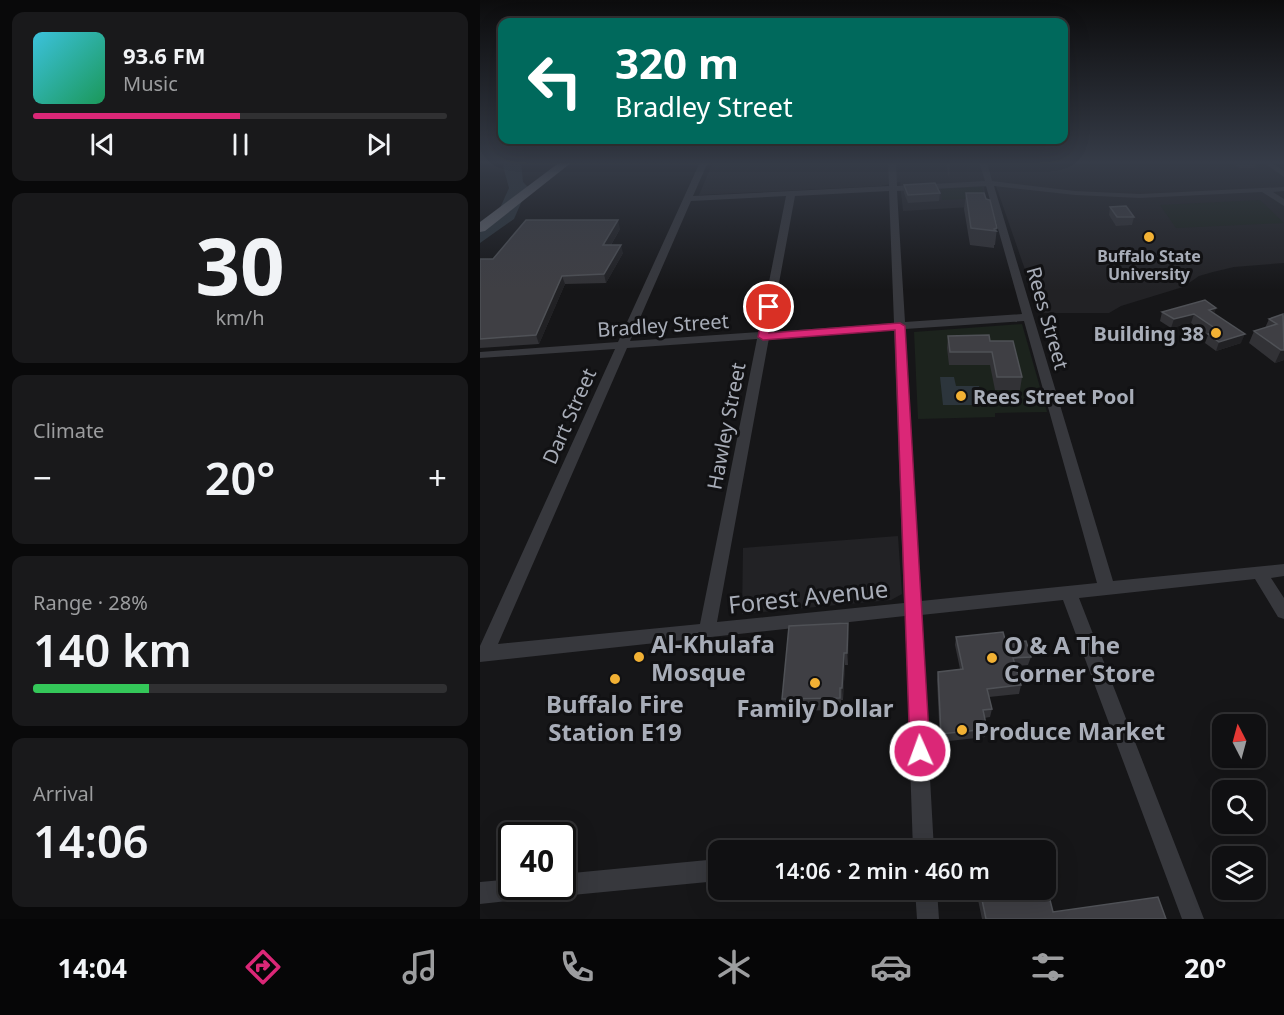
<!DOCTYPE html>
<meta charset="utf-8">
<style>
:root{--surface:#101012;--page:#19191b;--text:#f1f3f6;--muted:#9c9d9f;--line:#303032;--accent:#db2777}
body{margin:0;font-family:"Noto Sans",sans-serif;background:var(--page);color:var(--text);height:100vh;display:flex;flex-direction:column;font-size:22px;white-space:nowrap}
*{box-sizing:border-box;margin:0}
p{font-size:20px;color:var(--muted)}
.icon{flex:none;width:33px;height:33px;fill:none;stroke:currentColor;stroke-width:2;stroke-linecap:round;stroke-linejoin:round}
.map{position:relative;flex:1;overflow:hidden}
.sheet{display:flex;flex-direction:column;gap:12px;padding:12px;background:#09090a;width:480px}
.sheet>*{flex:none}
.guide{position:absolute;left:18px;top:18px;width:570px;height:126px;border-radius:12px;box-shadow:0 6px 24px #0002,0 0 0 2px var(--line);background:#00695c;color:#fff;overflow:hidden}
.needle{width:39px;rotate:354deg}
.fabs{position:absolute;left:732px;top:714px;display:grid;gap:12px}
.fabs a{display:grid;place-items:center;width:54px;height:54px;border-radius:12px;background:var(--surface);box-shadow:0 6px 24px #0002,0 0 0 2px var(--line);font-size:30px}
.speed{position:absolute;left:18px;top:822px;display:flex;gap:12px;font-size:30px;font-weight:700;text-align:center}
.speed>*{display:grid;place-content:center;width:78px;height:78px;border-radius:50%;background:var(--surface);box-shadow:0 6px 24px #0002,0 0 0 2px var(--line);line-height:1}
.speed .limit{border:3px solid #111;border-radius:9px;background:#fff;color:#111}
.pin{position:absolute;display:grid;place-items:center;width:51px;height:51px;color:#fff;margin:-26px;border:3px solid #fff;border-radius:50%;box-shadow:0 2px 6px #0007}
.me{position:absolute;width:66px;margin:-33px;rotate:358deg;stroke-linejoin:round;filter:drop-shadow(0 0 4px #0008)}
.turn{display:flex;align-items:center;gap:21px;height:126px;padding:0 18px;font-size:27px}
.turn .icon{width:78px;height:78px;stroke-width:2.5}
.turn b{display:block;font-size:42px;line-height:51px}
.big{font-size:45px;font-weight:600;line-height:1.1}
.sheet .widget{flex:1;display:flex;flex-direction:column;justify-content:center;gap:9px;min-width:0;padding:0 21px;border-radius:12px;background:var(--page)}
.sheet .dial{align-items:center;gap:0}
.dial b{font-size:78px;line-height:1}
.song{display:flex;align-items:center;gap:18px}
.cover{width:72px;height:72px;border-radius:9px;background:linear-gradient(135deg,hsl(190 70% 55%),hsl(150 70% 35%))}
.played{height:6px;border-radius:3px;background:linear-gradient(90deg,var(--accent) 50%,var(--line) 50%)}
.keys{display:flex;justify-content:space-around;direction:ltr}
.heat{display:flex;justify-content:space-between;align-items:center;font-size:33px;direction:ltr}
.charge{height:9px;border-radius:4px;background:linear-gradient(90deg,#34c759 28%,var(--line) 0)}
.trip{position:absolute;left:228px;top:840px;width:348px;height:60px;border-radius:12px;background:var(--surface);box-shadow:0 6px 24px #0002,0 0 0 2px var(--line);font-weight:600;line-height:60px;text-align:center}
.menu{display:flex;height:96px;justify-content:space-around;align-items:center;background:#060607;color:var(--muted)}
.menu .icon{width:42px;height:42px}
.menu .on{color:var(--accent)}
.menu b{font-size:27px;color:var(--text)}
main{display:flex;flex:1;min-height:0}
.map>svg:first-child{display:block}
.built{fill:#222225}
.green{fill:#1c231d}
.water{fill:#2c353c}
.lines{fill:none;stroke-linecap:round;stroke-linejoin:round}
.minor{fill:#37383d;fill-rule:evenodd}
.highway{fill:#63666e;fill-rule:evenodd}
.wall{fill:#323236}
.shaded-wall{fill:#212124}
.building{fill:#3f3f44;stroke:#4f5156;stroke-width:1.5}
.route{fill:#db2777;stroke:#8e194d;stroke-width:1.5}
.poi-dot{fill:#f2b134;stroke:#111113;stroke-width:2}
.labels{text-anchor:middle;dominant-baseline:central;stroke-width:6;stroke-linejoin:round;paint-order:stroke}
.far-poi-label{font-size:16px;font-weight:bold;fill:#a8adb8;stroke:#111113}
.street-label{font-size:20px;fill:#a8adb8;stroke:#111113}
.poi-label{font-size:20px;font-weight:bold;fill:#a8adb8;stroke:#111113;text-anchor:end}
.near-street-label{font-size:24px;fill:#a8adb8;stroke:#111113}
.near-poi-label{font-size:24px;font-weight:bold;fill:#a8adb8;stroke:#111113;text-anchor:start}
</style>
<main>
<section class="sheet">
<div class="widget">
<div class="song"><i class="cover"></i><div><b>93.6 FM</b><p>Music</p></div></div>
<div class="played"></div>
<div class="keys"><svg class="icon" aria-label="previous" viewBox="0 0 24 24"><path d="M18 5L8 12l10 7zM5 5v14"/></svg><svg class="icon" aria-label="pause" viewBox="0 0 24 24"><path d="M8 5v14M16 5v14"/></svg><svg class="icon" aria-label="next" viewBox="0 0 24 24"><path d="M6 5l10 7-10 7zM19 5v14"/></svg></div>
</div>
<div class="widget dial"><b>30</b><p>km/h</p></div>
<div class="widget"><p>Climate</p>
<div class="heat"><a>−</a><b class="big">20°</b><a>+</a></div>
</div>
<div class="widget"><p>Range · 28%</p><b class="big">140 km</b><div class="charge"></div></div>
<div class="widget"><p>Arrival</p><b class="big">14:06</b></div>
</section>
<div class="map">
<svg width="804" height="919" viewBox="0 0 804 919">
<rect width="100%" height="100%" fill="#161618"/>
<path class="built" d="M233,162H804V263L754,267L733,272L719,276L703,287L641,306L629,313H560L516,186L504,187L508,206L423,211L420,182L401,186L219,195Z
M418,536L422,594L411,600L262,614L263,548Z"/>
<path class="green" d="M502,187L504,198L462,200L461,189Z
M780,200L804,223L696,228L680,205Z
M542,324L567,412L515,413V417L438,419L434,332Z"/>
<path class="water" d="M25,162H41L43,182L48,187L34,219L0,243V232L20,208L29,188L23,166Z
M460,377H474L476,386H499L503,405H463Z"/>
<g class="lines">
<path class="minor" d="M220,162H228L213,196L409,186L408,162H416L417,186L505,181L499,162H507L512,181L595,191L660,194L804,187V191L793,192L804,199V206L782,192L660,198L595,195L514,186L633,581L804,564V576L791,578L804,598V619L798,617L775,579L599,598L724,919H702L583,600L441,615L454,850H433L425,616L0,662V646L135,349L0,358V352L138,342ZM506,186L542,314L425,322L417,191ZM409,191L414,323L290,332L315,196ZM306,196L279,332L150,341L211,201ZM544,321L617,583L441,601L425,329ZM414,330L424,603L237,622L289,338ZM277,339L220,624L18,644L147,348Z
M783,162H791L804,171V177Z
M238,859V881L82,896L74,893L66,897L0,904V882L32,879V886H82V874Z
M435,890H457L459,919H437Z"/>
<path class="highway" d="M80,162H92L5,231L0,232V222Z"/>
</g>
<path class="wall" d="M466,162H488L487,177L469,178Z
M599,162H626L600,163Z
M751,162H777L775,168H759Z
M424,185L460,193L459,201L428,203L424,193Z
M486,193L517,228L515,245H514V248L490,245L484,209Z
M630,207L654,217L652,225L636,226L629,215Z
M140,229L131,245L143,253L126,283L85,284L59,344L0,348V259H13Z
M736,308L734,313L761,343L736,351L725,343L728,335L711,323L691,328L680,321L682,312Z
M804,315V360L795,363L769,343L774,331L785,328L789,319Z
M468,336L510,341L542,377L540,390H515L510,365H469L467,348Z
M368,623V665H365L363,700H361V710L304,711L302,699Z
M476,637L526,643L551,657L548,665L536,666L541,685L539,694L509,697L512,709L510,717L504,718L507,729L505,737L460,742L457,680L458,672L480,669L475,645Z
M499,890H566L573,912L686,919H502L497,895Z"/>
<path class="shaded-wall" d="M488,162L487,177L469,178L470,163Z
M138,220L140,229L126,253L123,245Z
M141,245L143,253L126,283L124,274Z
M82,276L85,284L59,344L56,335Z
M736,308L733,317L729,310Z
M714,314L711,323L691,328L694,319Z
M765,334L761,343L736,351L739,342Z
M801,350H804V360L795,363Z
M368,623L369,636L368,665L367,653Z
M364,653L365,665L363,700L362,688Z"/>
<path class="building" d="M470,162H488L470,163Z
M455,183L460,193L428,195L424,185Z
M486,193H504L506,199L510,200L517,228L514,229L516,231L491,228Z
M646,206L654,217H637L630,207Z
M46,220H138L123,245H141L124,274L82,276L56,335L0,339V259H13Z
M725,300L736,308L729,310L765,334L739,342L728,334L739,331L714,314L694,319L682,312Z
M803,314L804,350H801L774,331L797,324L789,319Z
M509,335L510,341H533L542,377H517L512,352H470L468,336Z
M368,623L367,653H364L362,688H360V698L302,699L309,626Z
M523,632L526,643L546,641L551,657L533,658L541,685L507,689L512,709L503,710L507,729L461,734L458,672L483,669L476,637Z
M566,884L573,912L678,897L686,919H506L500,890H566Z"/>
<linearGradient id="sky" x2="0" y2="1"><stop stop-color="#0c0c0d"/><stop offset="0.56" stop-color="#363c48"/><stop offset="1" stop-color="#363c48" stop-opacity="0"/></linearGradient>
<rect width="804" height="290" fill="url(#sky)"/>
<path class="route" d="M289,304L294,307L289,333L420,323L425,326L450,751L447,758L440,761L433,758L430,751L415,330L283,340L278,337L284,307Z"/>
<g class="poi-dot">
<circle cx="669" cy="237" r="6"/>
<circle cx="736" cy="333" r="6"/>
<circle cx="481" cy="396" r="6"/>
<circle cx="159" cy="657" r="6"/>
<circle cx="512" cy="658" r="6"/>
<circle cx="135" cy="679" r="6"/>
<circle cx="335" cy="683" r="6"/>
<circle cx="482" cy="730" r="6"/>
</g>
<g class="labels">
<g class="far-poi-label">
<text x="669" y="256">Buffalo State<tspan x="669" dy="18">University</tspan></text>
</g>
<g class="street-label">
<text transform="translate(568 318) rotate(74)">Rees Street</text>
<text transform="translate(183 325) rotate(-4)">Bradley Street</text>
<text transform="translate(89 416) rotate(-66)">Dart Street</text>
<text transform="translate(246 426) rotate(-79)">Hawley Street</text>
</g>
<g class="poi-label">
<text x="724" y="333">Building 38</text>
<text x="493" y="396" text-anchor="start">Rees Street Pool</text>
</g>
<g class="near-street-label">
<text transform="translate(328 596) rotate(-6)">Forest Avenue</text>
</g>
<g class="near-poi-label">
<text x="171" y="643">Al-Khulafa<tspan x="171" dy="28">Mosque</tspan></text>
<text x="524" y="644">O &amp; A The<tspan x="524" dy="28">Corner Store</tspan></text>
<text x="135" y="703" text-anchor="middle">Buffalo Fire<tspan x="135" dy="28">Station E19</tspan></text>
<text x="335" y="707" text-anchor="middle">Family Dollar</text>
<text x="494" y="730">Produce Market</text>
</g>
</g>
</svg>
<div class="fabs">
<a><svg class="needle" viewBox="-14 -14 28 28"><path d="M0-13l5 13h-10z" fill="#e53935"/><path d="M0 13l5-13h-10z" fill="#9c9d9f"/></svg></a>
<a><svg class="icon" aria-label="search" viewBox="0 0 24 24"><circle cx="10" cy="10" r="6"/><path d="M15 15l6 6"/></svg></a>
<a><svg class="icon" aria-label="layers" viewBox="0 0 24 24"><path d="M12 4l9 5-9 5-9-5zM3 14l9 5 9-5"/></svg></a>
</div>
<div class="speed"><div class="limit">40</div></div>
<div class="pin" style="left:289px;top:307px;background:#d93025"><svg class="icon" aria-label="arrive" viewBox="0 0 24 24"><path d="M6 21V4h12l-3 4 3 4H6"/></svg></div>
<svg class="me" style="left:440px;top:751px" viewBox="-20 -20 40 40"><circle r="17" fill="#db2777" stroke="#fff" stroke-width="3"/><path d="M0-11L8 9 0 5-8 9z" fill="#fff"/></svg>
<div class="trip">14:06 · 2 min · 460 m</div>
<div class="guide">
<div class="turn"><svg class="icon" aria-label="left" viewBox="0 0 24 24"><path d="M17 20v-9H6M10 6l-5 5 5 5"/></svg><div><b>320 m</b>Bradley Street</div></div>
</div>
</div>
</main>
<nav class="menu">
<b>14:04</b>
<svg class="icon on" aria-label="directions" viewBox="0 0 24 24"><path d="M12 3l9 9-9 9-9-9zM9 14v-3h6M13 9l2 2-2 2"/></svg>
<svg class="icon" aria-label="music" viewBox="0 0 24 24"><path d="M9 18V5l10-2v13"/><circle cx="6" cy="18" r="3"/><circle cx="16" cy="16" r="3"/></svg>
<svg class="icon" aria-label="phone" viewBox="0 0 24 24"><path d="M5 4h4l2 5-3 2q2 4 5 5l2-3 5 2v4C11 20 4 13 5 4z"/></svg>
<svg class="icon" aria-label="climate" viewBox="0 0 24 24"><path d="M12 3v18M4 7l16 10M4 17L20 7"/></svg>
<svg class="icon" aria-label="car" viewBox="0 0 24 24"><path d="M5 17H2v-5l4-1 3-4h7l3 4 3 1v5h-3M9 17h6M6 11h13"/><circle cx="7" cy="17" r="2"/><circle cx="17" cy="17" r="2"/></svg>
<svg class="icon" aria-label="filters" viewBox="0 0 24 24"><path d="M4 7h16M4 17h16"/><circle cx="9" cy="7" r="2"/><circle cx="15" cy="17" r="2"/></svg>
<b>20°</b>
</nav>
